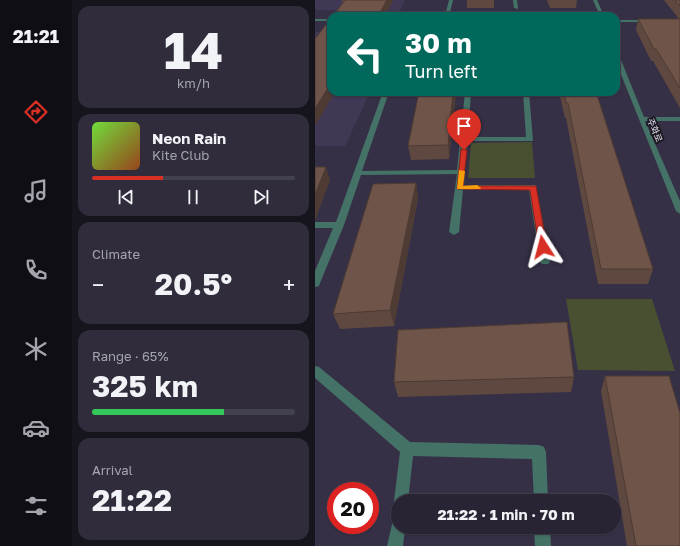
<!DOCTYPE html>
<meta charset="utf-8">
<style>
:root{--surface:#282434;--page:#302c3c;--text:#f1f3f6;--muted:#a5a4ac;--line:#44414f;--accent:#d93025}
body{margin:0;font-family:"Golos Text","Noto Sans KR",sans-serif;background:var(--page);color:var(--text);height:100vh;display:flex;flex-direction:column;font-size:15px;white-space:nowrap}
*{box-sizing:border-box;margin:0}
p{font-size:13px;color:var(--muted)}
.icon{flex:none;width:22px;height:22px;fill:none;stroke:currentColor;stroke-width:2;stroke-linecap:round;stroke-linejoin:round}
.map{position:relative;flex:1;overflow:hidden}
.details{display:flex;flex-direction:column;gap:6px;padding:6px;background:#16141d;width:243px}
.details>*{flex:none}
.hud{position:absolute;left:12px;top:12px;width:293px;height:84px;border-radius:12px;box-shadow:0 1px 3px #0004,0 0 0 1px var(--line);background:#00695c;color:#fff;overflow:hidden}
.speed{position:absolute;left:12px;top:482px;display:flex;gap:8px;font-size:20px;font-weight:700;text-align:center}
.speed>*{display:grid;place-content:center;width:52px;height:52px;border-radius:50%;background:var(--surface);box-shadow:0 1px 3px #0004,0 0 0 1px var(--line);line-height:1}
.speed .limit{border:6px solid #d22;background:#fff;color:#111}
.pin{position:absolute;display:grid;place-items:center;width:34px;height:34px;color:#fff;margin:-41px -17px;border-radius:50% 50% 50% 0;rotate:-45deg;box-shadow:0 0 4px #0007}
.pin .icon{rotate:45deg}
.me{position:absolute;width:44px;margin:-22px;rotate:351deg;stroke-linejoin:round;filter:drop-shadow(0 0 3px #0008)}
.turn{display:flex;align-items:center;gap:14px;height:84px;padding:0 12px;font-size:18px}
.turn .icon{width:52px;height:52px;stroke-width:2.5}
.turn b{display:block;font-size:28px;line-height:34px}
.big{font-size:30px;font-weight:700;line-height:1.1}
.details .widget{flex:1;display:flex;flex-direction:column;justify-content:center;gap:6px;min-width:0;padding:0 14px;border-radius:12px;background:var(--page)}
.details .dial{align-items:center;gap:0}
.dial b{font-size:52px;line-height:1}
.song{display:flex;align-items:center;gap:12px}
.cover{width:48px;height:48px;border-radius:6px;background:linear-gradient(135deg,hsl(100 70% 55%),hsl(20 70% 35%))}
.played{height:4px;border-radius:2px;background:linear-gradient(90deg,var(--accent) 35%,var(--line) 35%)}
.keys{display:flex;justify-content:space-around;direction:ltr}
.heat{display:flex;justify-content:space-between;align-items:center;font-size:22px;direction:ltr}
.charge{height:6px;border-radius:3px;background:linear-gradient(90deg,#34c759 65%,var(--line) 0)}
.trip{position:absolute;left:76px;top:494px;width:230px;height:40px;border-radius:20px;background:var(--surface);box-shadow:0 1px 3px #0004,0 0 0 1px var(--line);font-weight:700;line-height:40px;text-align:center}
main{display:flex;flex:1;min-height:0}
.dock{display:flex;flex-direction:column;width:72px;justify-content:space-around;align-items:center;background:#100e15;color:var(--muted)}
.dock .icon{width:28px;height:28px}
.dock .current{color:var(--accent)}
.dock b{font-size:18px;color:var(--text)}
.map>svg:first-child{display:block}
.built{fill:#403855}
.green{fill:#485031}
.lines{fill:none;stroke-linecap:round;stroke-linejoin:round}
.minor{fill:#447267;fill-rule:evenodd}
.wall{fill:#5f483f}
.shaded-wall{fill:#4e3b33}
.building{fill:#6f5449;stroke:#4e3b33}
.route{fill:#d93025;stroke:#8d1f18}
.slow{fill:#f59e0b}
.labels{text-anchor:middle;dominant-baseline:central;stroke-width:4;stroke-linejoin:round;paint-order:stroke}
.far-street-label{font-size:9px;fill:#e8e4f3;stroke:#1d1a24}
</style>
<main>
<nav class="dock">
<b>21:21</b>
<svg class="icon current" aria-label="directions" viewBox="0 0 24 24"><path d="M12 3l9 9-9 9-9-9zM9 14v-3h6M13 9l2 2-2 2"/></svg>
<svg class="icon" aria-label="music" viewBox="0 0 24 24"><path d="M9 18V5l10-2v13"/><circle cx="6" cy="18" r="3"/><circle cx="16" cy="16" r="3"/></svg>
<svg class="icon" aria-label="phone" viewBox="0 0 24 24"><path d="M5 4h4l2 5-3 2q2 4 5 5l2-3 5 2v4C11 20 4 13 5 4z"/></svg>
<svg class="icon" aria-label="climate" viewBox="0 0 24 24"><path d="M12 3v18M4 7l16 10M4 17L20 7"/></svg>
<svg class="icon" aria-label="car" viewBox="0 0 24 24"><path d="M5 17H2v-5l4-1 3-4h7l3 4 3 1v5h-3M9 17h6M6 11h13"/><circle cx="7" cy="17" r="2"/><circle cx="17" cy="17" r="2"/></svg>
<svg class="icon" aria-label="filters" viewBox="0 0 24 24"><path d="M4 7h16M4 17h16"/><circle cx="9" cy="7" r="2"/><circle cx="15" cy="17" r="2"/></svg>
</nav>
<section class="details">
<div class="widget dial"><b>14</b><p>km/h</p></div>
<div class="widget">
<div class="song"><i class="cover"></i><div><b>Neon Rain</b><p>Kite Club</p></div></div>
<div class="played"></div>
<div class="keys"><svg class="icon" aria-label="previous" viewBox="0 0 24 24"><path d="M18 5L8 12l10 7zM5 5v14"/></svg><svg class="icon" aria-label="pause" viewBox="0 0 24 24"><path d="M8 5v14M16 5v14"/></svg><svg class="icon" aria-label="next" viewBox="0 0 24 24"><path d="M6 5l10 7-10 7zM19 5v14"/></svg></div>
</div>
<div class="widget"><p>Climate</p>
<div class="heat"><a>−</a><b class="big">20.5°</b><a>+</a></div>
</div>
<div class="widget"><p>Range · 65%</p><b class="big">325 km</b><div class="charge"></div></div>
<div class="widget"><p>Arrival</p><b class="big">21:22</b></div>
</section>
<div class="map">
<svg width="365" height="546" viewBox="0 0 365 546">
<rect width="100%" height="100%" fill="#363046"/>
<path class="built" d="M0,0H90L85,11L0,10Z
M0,32H16V92H55L30,146H0Z"/>
<path class="green" d="M217,142L220,178H153L156,143Z
M251,299H337L360,371L263,370Z"/>
<g class="lines">
<path class="minor" d="M134,0H138L134,16H130Z
M198,0H202L203,9L199,8Z
M278,0H282L289,16H285Z
M0,19H16V21H0Z
M301,20H335L337,21L335,22H301Z
M301,53L304,55L329,117H365V121H330L365,201V214L361,211L301,62Z
M68,92H74L47,171L142,170L150,92H156L153,137H211L208,92H214L218,141H152L149,185H221L235,262L233,264H227L225,262L214,190H148L144,232L139,235L134,232L142,174L46,175L29,225L5,283L4,286L0,287V271L18,228H0V222H21Z
M0,366L4,367L95,442L224,445L229,447L231,452L233,501H219L217,459L98,456L93,501H83V507L81,506L79,501L85,452L0,378Z
M83,517V527H90L88,546H72L78,520Z
M219,527H235L236,546H220Z"/>
</g>
<path class="wall" d="M27,0H78L70,16H18L28,4Z
M152,0H179V8H152Z
M232,0H262L261,8H235Z
M349,0H365V108L338,61H336L321,30L323,19H364Z
M141,92L134,159L96,160L93,146Z
M244,92H281L338,269L333,284H283L251,118H250Z
M101,183L103,198L79,326L25,329L18,314Z
M290,376L365,546H312L286,391Z
M259,377L256,392L83,397L79,382Z"/>
<path class="shaded-wall" d="M72,0H78L70,16H63Z
M16,83V92H20L0,126V109Z
M138,92H141L134,159L133,145Z
M11,167L15,180L0,221V195Z
M101,183L103,198L79,326L75,310Z"/>
<path class="building" d="M30,0H72L63,16H18Z
M360,0H365V6Z
M16,18V83L0,109V39Z
M323,19H365V88L341,49H339Z
M104,92H138L133,145L93,146Z
M249,92H281L338,269H286L253,103H251Z
M0,167H11L0,195Z
M101,183L75,310L18,314L58,184Z
M252,322L259,377L79,382L83,330Z
M290,376H354L365,413V546H321Z"/>
<path class="route" d="M146,149L152,150L148,186H221L232,247L231,249H225L224,247L215,190L142,189Z"/>
<path class="slow" d="M144,170L150,171L148,186L162,185L166,188L165,189H142Z"/>
<g class="labels">
<g class="far-street-label">
<text transform="translate(340 130) rotate(67)">주화로</text>
</g>
</g>
</svg>
<div class="speed"><div class="limit">20</div></div>
<div class="pin" style="left:149px;top:150px;background:#d93025"><svg class="icon" aria-label="arrive" viewBox="0 0 24 24"><path d="M6 21V4h12l-3 4 3 4H6"/></svg></div>
<svg class="me" style="left:228px;top:247px" viewBox="-20 -20 40 40"><path d="M0-17L14 15 0 8-14 15z" fill="#d93025" stroke="#fff" stroke-width="4"/></svg>
<div class="trip">21:22 · 1 min · 70 m</div>
<div class="hud">
<div class="turn"><svg class="icon" aria-label="left" viewBox="0 0 24 24"><path d="M17 20v-9H6M10 6l-5 5 5 5"/></svg><div><b>30 m</b>Turn left</div></div>
</div>
</div>
</main>
